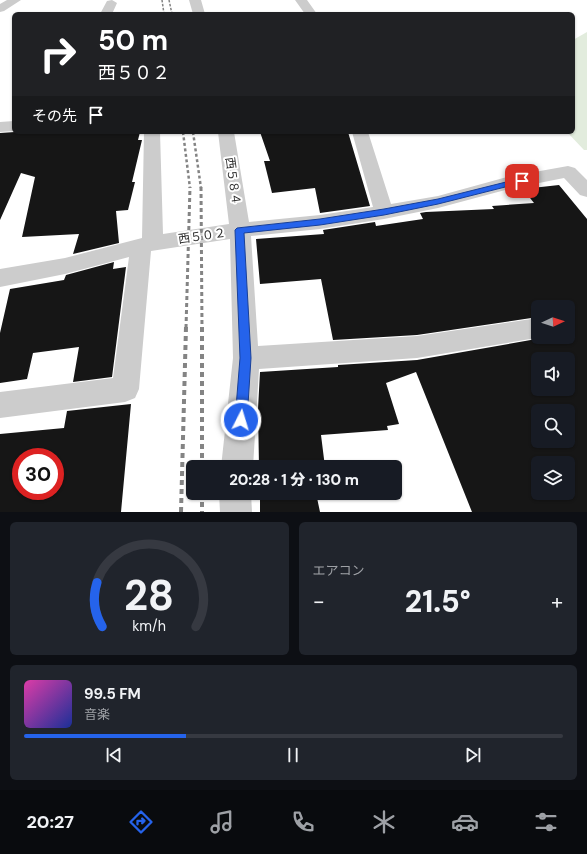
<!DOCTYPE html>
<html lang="ja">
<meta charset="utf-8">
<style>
:root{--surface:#171b24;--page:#20242c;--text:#f1f3f6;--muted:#9ea1a6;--line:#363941;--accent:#2563eb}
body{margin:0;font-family:"DM Sans","Noto Sans JP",sans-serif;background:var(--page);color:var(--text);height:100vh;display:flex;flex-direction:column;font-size:15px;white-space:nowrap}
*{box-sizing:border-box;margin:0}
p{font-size:13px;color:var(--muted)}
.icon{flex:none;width:22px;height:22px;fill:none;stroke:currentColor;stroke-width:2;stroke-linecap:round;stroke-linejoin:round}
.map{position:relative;height:512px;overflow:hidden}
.side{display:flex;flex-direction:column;gap:10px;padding:10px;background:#0d0f14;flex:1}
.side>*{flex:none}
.top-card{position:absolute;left:12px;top:12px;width:563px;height:122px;border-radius:6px;box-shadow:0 1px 3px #0004;background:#202124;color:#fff;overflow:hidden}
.needle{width:26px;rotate:86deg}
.tools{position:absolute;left:531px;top:300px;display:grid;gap:8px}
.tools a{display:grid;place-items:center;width:44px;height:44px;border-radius:6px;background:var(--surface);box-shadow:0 1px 3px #0004;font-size:20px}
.speed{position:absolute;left:12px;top:448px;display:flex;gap:8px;font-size:20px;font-weight:700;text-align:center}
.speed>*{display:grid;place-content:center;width:52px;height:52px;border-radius:50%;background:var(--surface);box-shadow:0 1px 3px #0004;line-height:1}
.speed .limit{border:6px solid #d22;background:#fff;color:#111}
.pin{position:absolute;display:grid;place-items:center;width:34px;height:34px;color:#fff;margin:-17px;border-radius:8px;box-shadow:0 2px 6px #0006}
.me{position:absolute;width:44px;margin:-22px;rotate:5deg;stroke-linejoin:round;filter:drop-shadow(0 0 3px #0008)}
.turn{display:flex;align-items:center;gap:14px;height:84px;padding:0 20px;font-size:18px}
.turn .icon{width:52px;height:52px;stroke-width:2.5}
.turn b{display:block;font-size:28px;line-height:34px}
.then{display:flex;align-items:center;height:38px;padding:0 20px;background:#0003;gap:8px;font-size:15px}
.big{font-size:30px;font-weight:800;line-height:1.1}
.side .card{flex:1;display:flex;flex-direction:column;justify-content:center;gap:6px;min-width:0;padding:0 14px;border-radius:6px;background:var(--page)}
.side .dial{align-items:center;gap:0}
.dial svg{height:104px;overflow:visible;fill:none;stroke:var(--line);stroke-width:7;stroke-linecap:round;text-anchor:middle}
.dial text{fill:var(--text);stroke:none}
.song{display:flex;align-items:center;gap:12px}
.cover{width:48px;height:48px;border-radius:6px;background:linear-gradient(135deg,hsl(320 70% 55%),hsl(230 70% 35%))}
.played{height:4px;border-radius:2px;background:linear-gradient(90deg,var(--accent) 30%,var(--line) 30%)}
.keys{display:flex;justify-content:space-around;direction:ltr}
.heat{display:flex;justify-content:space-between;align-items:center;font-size:22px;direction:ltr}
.side .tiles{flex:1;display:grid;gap:10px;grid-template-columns:1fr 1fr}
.card:last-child{grid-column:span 2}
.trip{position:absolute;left:186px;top:460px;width:216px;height:40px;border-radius:6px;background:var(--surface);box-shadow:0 1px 3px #0004;font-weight:800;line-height:40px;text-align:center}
.dock{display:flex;height:64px;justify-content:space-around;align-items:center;background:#090b0e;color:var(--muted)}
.dock .icon{width:28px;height:28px}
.dock .selected{color:var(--accent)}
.dock b{font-size:18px;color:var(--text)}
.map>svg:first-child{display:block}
.green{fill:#e2ecdd}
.building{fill:#161616;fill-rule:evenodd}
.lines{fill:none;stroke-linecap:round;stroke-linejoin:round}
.minor{fill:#ccc;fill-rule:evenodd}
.rail-far3{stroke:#848484;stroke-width:1.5;stroke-dasharray:2.5 1.5;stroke-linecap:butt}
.rail-far2{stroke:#848484;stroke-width:2.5;stroke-dasharray:3 2.5;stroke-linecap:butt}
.rail-far1{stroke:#848484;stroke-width:3;stroke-dasharray:4 3;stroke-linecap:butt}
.rail{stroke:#848484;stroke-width:4;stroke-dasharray:5 4;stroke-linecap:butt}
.route{fill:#2563eb;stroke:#184099}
.labels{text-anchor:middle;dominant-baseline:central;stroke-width:4;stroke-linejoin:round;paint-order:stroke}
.street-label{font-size:12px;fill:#2f2f2f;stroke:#fff}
</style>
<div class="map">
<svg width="587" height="512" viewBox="0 0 587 512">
<rect width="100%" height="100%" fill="#fff"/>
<path class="green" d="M587,32V150H584L567,132H573V40Z"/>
<path class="building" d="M15,132H140L138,140H142L132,182H135L128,210L116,211L119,243L73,254L79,234L22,237L35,177L21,173L0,220V133Z
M260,132H348L370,206L320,213L315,188L272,193L264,161H270Z
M559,185L587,219V512H472L416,372L386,383L399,424L387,426L388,430L321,435L325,467H259L258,409L260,372L338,367V365L417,360L542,338L543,337H568V307H538V317L417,335L333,340L321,279L260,284L256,239L324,234L323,230L375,222L376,226L423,219L420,213L426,212L494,209L492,206L534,203L523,189ZM538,359H568V389H538ZM538,411H568V441H538ZM538,463H568V493H538Z
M114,262L113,269L126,267L112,377L73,382L79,347L33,353L27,379L0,383V333L10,289L64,280L66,275Z
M131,404L121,512H0V434L64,428L67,411ZM21,457H55V491H21Z
M260,493H316L320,512H260Z"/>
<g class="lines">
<path class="minor" d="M7,0H21L4,11L0,12V4Z
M112,0L117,3L112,14H100L107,1Z
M189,0H201L205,14H193Z
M295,0H307L317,14H305Z
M14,121V131L0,132V122Z
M144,132H160L163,234L229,224L218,132H234L249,222L320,215L373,207L352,132H368L391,204L438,196L507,177L568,166L575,168L587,180V197L580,195L564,178L509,189L438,208L384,219L320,229L251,236L258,346L417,336L538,318V337H542L417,358L259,369L253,467H221L233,358L230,239L151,251L139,389L135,398L125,402L0,418V392L113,378L129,257L65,274L0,287V269L65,258L142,238Z
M219,493H251L252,512H220Z"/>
<path class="rail-far3" d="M162,0L164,14
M169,0L172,14"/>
<path class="rail-far2" d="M183,132L190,188
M193,132L201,188"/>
<path class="rail-far1" d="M201,187L202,328
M186,328L190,187"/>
<path class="rail" d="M202,327V467
M202,493V512
M181,512L186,327"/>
</g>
<path class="route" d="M522,178L525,179V182L438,204L384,215L320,225L244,233L251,358L247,420L245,424L241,426L236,424L235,420L240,358L235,230L237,228L320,219L384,209L438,199Z"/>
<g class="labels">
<g class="street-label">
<text transform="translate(233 181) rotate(82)">西５８４</text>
<text transform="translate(202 236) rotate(-8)">西５０２</text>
</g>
</g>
</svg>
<div class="tools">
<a><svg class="needle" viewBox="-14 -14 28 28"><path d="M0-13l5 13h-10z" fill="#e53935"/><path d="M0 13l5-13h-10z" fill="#9ea1a6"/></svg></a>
<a><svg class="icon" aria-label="sound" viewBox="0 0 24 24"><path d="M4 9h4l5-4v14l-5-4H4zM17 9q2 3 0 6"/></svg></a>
<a><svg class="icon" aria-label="search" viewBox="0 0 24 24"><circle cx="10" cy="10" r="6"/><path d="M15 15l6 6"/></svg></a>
<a><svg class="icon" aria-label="layers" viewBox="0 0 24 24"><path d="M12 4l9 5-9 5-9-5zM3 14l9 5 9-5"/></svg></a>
</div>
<div class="speed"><div class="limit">30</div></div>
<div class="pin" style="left:522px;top:181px;background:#d93025"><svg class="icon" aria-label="arrive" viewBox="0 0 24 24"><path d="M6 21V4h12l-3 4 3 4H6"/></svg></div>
<svg class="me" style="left:241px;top:420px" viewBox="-20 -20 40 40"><circle r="17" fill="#2563eb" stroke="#fff" stroke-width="3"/><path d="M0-11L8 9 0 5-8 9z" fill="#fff"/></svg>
<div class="trip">20:28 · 1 分 · 130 m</div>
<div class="top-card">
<div class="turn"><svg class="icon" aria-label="right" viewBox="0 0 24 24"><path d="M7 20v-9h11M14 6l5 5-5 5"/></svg><div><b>50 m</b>西５０２</div></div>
<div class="then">その先<svg class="icon" aria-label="arrive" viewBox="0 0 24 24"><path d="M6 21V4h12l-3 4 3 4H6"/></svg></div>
</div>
</div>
<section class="side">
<div class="tiles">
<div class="card dial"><svg viewBox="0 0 100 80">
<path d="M14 69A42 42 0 1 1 86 69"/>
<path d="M14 69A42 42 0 0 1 10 35" stroke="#2563eb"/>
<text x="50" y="56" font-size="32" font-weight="700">28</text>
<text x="50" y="72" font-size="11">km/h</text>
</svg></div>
<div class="card"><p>エアコン</p>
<div class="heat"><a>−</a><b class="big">21.5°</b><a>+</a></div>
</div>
<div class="card">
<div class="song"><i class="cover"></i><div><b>99.5 FM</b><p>音楽</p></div></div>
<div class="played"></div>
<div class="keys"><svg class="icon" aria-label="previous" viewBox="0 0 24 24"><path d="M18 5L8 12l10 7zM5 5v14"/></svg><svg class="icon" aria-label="pause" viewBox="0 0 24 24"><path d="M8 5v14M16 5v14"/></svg><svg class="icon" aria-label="next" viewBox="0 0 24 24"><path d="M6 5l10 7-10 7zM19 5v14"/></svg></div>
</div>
</div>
</section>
<nav class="dock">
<b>20:27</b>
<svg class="icon selected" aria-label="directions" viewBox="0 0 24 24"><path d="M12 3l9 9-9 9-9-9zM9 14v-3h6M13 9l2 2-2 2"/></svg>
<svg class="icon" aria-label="music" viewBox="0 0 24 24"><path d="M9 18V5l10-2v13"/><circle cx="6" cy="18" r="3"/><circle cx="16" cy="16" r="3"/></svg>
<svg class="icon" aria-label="phone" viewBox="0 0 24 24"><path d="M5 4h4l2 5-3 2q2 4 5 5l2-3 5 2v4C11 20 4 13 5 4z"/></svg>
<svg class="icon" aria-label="climate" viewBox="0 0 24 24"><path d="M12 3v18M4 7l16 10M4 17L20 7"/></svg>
<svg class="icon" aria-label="car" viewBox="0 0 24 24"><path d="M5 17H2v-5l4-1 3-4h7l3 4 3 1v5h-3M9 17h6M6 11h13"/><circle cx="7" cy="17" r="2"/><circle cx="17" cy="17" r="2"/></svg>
<svg class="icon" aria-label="filters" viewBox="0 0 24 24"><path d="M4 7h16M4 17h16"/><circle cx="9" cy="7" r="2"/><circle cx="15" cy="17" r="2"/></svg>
</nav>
